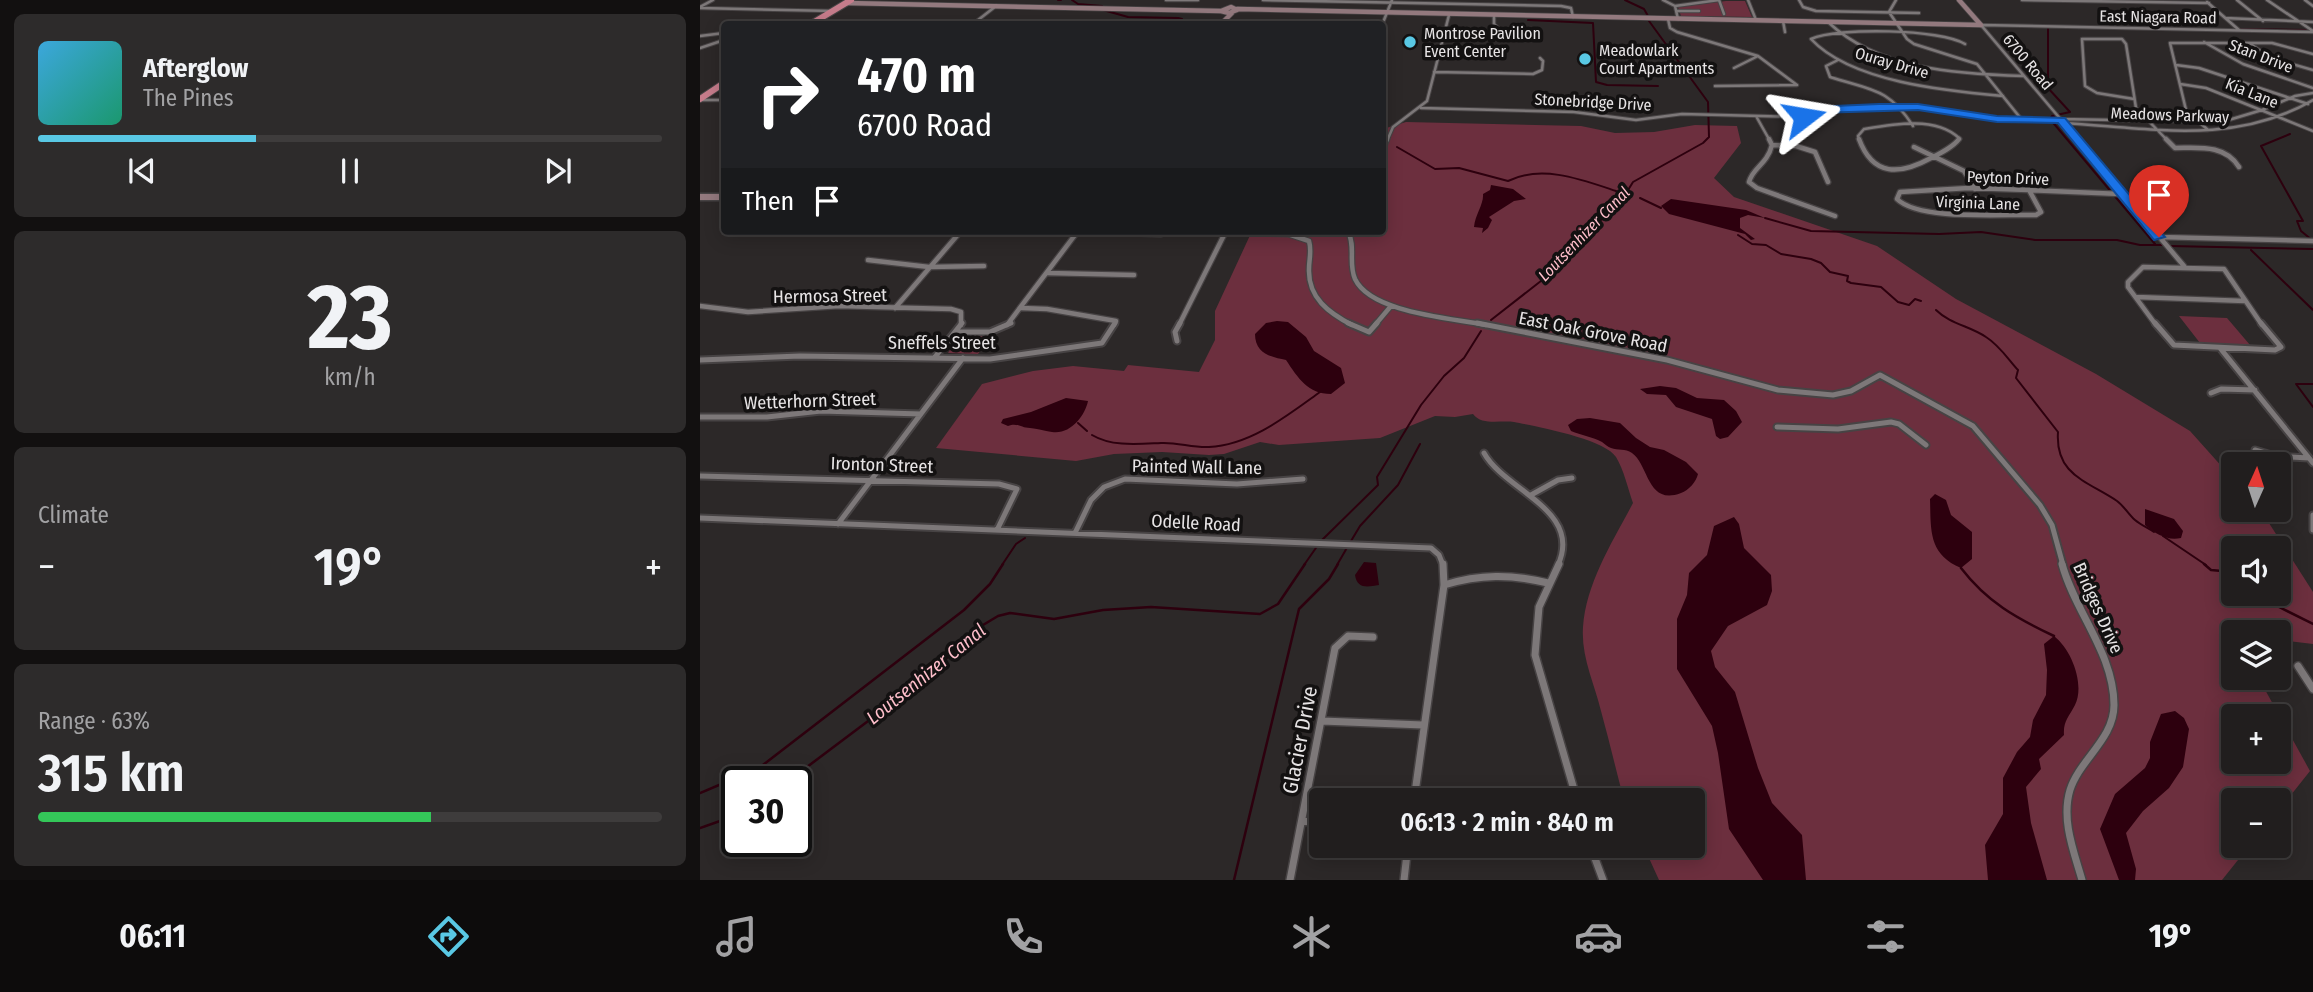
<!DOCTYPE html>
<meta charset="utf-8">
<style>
:root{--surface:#211e1e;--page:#2d2b2b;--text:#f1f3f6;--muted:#a2a2a4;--line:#3e3c3c;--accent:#59c8e4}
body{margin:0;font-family:"Fira Sans Condensed",sans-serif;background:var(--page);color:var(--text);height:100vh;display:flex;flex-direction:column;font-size:26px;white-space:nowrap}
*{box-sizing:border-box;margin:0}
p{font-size:23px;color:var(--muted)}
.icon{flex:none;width:38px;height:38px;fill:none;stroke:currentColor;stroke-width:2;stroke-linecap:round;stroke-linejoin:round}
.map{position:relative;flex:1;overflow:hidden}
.details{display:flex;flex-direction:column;gap:14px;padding:14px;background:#121010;width:700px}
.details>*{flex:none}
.guide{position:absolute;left:21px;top:21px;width:665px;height:214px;border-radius:7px;box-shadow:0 4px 18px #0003,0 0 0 2px var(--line);background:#202124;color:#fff;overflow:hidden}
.needle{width:46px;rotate:3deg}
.buttons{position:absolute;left:1521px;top:452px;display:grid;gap:14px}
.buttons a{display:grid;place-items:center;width:70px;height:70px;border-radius:7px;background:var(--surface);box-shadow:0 4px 18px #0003,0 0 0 2px var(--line);font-size:35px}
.speed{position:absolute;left:21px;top:766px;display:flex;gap:14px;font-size:35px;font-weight:700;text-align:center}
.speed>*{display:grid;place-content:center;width:91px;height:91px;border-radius:50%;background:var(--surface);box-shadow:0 4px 18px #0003,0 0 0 2px var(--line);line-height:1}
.speed .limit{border:4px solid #111;border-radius:10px;background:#fff;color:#111}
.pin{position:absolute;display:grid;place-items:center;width:60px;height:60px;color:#fff;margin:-72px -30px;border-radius:50% 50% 50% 0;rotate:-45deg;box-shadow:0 0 7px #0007}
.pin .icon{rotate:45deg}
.me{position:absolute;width:77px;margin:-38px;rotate:76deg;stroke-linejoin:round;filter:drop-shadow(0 0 5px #0008)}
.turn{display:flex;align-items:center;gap:24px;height:147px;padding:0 21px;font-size:32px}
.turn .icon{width:91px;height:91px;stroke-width:2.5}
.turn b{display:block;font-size:49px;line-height:60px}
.then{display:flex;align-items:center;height:66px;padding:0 21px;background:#0003;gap:14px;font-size:26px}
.big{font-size:52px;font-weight:600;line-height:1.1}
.details .widget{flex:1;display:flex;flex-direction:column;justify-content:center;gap:10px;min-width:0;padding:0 24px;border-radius:10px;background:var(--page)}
.details .dial{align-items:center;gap:0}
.dial b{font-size:91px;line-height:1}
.song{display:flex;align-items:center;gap:21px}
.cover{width:84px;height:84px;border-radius:10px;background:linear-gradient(135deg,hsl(200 70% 55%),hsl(160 70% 35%))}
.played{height:7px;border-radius:4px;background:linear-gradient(90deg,var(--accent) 35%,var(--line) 35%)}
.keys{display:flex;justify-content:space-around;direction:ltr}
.heat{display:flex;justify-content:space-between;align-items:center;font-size:38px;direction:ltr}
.charge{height:10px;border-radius:5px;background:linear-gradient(90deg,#34c759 63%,var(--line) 0)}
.trip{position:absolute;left:609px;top:788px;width:396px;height:70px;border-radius:7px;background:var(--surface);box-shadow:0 4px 18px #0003,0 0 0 2px var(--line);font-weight:600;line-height:70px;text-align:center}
.tabs{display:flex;height:112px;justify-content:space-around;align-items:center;background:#0d0c0c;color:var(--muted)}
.tabs .icon{width:49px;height:49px}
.tabs .current{color:var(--accent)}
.tabs b{font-size:32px;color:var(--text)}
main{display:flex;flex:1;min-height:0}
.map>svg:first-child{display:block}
.green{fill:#6c2f3e;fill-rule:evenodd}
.water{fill:#2d000e}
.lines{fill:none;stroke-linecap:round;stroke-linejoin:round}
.stream-far1{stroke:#2d000e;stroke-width:2}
.stream{stroke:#2d000e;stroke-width:2.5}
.street-far3-casing{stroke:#474344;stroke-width:4.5}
.street-far2-casing{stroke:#474344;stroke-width:7}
.street-far1-casing{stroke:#474344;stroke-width:9}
.street-casing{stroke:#474344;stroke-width:10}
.secondary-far1-casing{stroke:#474344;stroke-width:6}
.secondary-casing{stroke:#474344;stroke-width:9}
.highway-casing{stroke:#474344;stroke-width:8}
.street-far3{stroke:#7d7879;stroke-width:2.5}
.street-far2{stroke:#7d7879;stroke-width:4.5}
.street-far1{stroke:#7d7879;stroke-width:5}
.street{stroke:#7d7879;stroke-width:7}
.secondary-far1{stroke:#93797e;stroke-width:4.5}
.secondary{stroke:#93797e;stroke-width:6}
.highway{stroke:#c67c8b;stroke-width:6}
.route{fill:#1a73e8;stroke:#114b97;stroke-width:2}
.poi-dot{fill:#59c8e4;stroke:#131111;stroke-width:2.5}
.labels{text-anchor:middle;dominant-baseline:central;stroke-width:7;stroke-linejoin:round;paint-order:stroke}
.far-street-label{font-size:16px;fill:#e7e4e5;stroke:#131111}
.far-poi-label{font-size:16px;fill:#e7e4e5;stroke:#131111;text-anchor:start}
.far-water-label{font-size:16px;font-style:italic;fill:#febeca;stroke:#131111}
.street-label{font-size:18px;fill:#e7e4e5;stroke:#131111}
.water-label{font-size:19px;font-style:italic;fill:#febeca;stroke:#131111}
.near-street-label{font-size:21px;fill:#e7e4e5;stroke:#131111}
</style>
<main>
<section class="details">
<div class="widget">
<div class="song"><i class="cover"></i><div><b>Afterglow</b><p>The Pines</p></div></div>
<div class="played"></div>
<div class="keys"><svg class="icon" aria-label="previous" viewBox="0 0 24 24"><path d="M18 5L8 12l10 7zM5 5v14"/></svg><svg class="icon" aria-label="pause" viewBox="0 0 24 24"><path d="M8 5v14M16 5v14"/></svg><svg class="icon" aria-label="next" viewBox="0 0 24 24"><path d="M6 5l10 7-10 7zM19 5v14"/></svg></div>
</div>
<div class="widget dial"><b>23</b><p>km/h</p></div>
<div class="widget"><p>Climate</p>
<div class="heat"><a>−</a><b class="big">19°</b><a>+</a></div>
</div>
<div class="widget"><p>Range · 63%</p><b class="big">315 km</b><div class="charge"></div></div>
</section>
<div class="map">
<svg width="1613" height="880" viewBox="0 0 1613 880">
<rect width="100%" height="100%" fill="#2c2828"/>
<path class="green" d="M1026,1H1045L1052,17L981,16L978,7Z
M706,122L881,126L915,133L954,132L995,125L1037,126L1041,143L1014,178L1034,197L1177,246L1256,299L1396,374L1490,431L1533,479V509H1560L1613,592V644L1579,640L1578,632H1533V677H1558L1610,771L1579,810L1578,800H1533V845H1550L1522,880H959L943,845H992V800H924C916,770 909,740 901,711C894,682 881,657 883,627C886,583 913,541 933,503C928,489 924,470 916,457C905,439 835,426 814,422C800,420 782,426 773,414L755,417L735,416L680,438L579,445L560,442L524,454L509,455L462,452L414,454L376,461L236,448L282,384L333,371L373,366L424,371L428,365L499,372L515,340V311L552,231H682L683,129ZM1533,548H1578V593H1533ZM1533,716H1578V761H1533Z
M1479,316L1527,318L1550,345L1500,343Z
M259,336H291L278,354L248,353Z"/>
<path class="water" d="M791,185L813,189L826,199L814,201L789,217L792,220L788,228L782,233L783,228L774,227C775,215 784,204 783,194L790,190Z
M971,199L1046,210L1065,218L1048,215L1040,218V228L1055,239L1051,240L1045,234L969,214L961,206Z
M577,321L588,322L606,337L614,351L641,368L645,383L631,394C608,394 598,378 586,360C570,357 555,353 555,334L566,323Z
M960,386L976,388L997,398L1024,400L1036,411L1042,422L1028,437L1020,439L1016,436L1012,419L976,407L966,395L947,394L940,389Z
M366,398L388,401C385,416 370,435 352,432C343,431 341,429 330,428C321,428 317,422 308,426L301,423L303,419L331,412Z
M890,418L920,423L936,438L950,447L964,450L986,462L998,474C996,482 989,490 981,493C947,506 949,465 932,453C925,448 918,451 911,448C908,447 905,444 902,442C893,437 881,435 871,431L868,425L877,419Z
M1235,494L1246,500L1251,515L1272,532V559L1261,568C1228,554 1231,530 1230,499Z
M1445,509L1474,519L1483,531L1481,538C1467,541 1456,534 1445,525Z
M1034,517L1039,524L1044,548L1071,575L1072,591L1067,605L1028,626L1011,651L1015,667L1035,692L1058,768L1072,803L1102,835L1106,880H1063L1029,829L1018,753L1012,726L977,669V619L987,595L989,573L1007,555L1014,526Z
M664,562L676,563L679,585C667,587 657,589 655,575Z
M1354,636C1372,650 1385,685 1375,705C1369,717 1363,721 1364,735L1339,759L1341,769L1326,787L1331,823L1347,880H1288L1285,845L1303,814V778L1317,752L1330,737L1333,720L1346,695L1347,670L1344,644Z
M1475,711L1484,718L1489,729L1483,767L1469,788L1443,811L1426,833L1436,869L1435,880H1419L1400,829L1415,794L1445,768L1450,758V742L1461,714Z"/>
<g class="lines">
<path class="stream-far1" d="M358,0H361
M372,0L378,4L402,6
M925,0L944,9L948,16
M403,10L428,17L478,18L482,19L481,24
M828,20L893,23L896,82L907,85L958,86
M1348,27V88L1370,112L1352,116L1350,119L1455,244
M1541,29L1612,30
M1590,134L1561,146L1603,221H1597L1601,231L1612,240
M697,147L735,169L759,168L808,181C842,164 883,180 916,191
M940,198L961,208
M1065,218L1111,231L1239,234L1281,232L1335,240H1417L1440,245H1465
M1038,235L1052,244L1066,245L1081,254L1111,259L1121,263L1130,272L1148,276L1147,281L1151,283L1181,287L1198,302L1209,305L1215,299L1221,301
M1470,246L1613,249
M1551,250L1613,310
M1236,310C1250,324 1270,326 1286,337C1299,345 1308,359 1318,370L1316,378L1358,432C1355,475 1387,481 1417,501C1425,507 1428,514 1435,520C1441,525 1448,528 1454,532
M791,320L846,277L925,195L933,182L1003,143L1009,137L1008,102L949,21
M1613,384H1596L1613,407
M378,423L387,431
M392,435C412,447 439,444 461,443C477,442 493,448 509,447C551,445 588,415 620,392
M1463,536L1506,565
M621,541L678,485L677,477L721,405L744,376L764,358L781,331
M651,541L660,526L698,485L720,444
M302,565L316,544L325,538
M604,565L618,545
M637,565L648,546"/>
<path class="stream" d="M1504,564L1511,570L1533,572
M1261,568C1287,602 1316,618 1354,636
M1565,593L1579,607L1613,624
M87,782L220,682L283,625L298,616L310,613L354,619L403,610L451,607L560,614L578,604L605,564
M0,793L59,768L264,610L290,584L303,564
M0,828L37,815
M534,880L599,609L629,579L638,564"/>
<g class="street-far3-casing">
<path id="street-far3" d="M466,0H498
M563,0L861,6L871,8L873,17
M963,0L975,6L978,19
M1048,0L1056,20
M1099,0L1103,7L1116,11L1219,13
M1196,0L1189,12L1207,39L1214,44L1277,64L1322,120
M1322,0L1509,3
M1537,0L1563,21
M1567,0L1613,31
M1605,0L1613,6
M1507,2L1539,30
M975,6L1019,0L1024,14
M0,7L13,0
M0,8L133,11
M977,11H999
M794,16V24L799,29
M1525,18L1613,22
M968,19L970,28L977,32L1058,56L1097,85
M1083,21L1085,32
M523,22L646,24
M1128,22C1179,70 1257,74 1324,76
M402,23L432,24
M273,24L296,6
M682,25L692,0
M1281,25L1613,32
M1281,25L1379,141
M0,36L24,33
M1504,42L1543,64L1613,88
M1549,43L1571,58L1613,70
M1265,44C1241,29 1138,27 1111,39C1151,82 1246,91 1303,96
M0,48L24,40
M1138,60L1126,66L1130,77C1171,90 1189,88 1213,126
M1476,65L1499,68L1608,104
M1034,68L1058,56
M734,72L833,74L842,70L843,61L840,58
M1480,84L1506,88L1613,131
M1015,86L1097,85
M1434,99L1397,93L1385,86L1382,39H1422L1426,44L1436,108L1468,141
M0,100H24
M721,108L874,112L936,120L982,114L1104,117
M1056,116L1070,141
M1360,119L1522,122L1562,110L1595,96L1613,93
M1363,123C1450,128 1534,146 1613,100
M1110,129L1104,117L1112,110L1218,107L1297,119L1361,120
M1508,130L1486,110L1470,43H1572L1613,54
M687,141L693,127L727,101L749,15
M1160,141L1158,136L1164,129C1193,124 1236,116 1259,138L1258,141"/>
</g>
<g class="street-far2-casing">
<path id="street-far2" d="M1069,139L1072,145C1067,165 1053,167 1049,182L1057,188L1135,216
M1159,139C1173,177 1200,175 1231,158C1241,153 1253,147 1259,139
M1377,139L1484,266
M1466,139L1475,148C1498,148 1525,144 1539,167
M1072,145L1096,146L1115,152L1128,182
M1214,147L1264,171L1275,189
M682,151L687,139
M1320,178L1329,190
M1269,188L1329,190L1341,212L1336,215C1303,214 1219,221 1197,199L1200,192Z
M1329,190L1421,194
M648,231C656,247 648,263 655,279C671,313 752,318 786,325
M377,232L461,234
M525,232L588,234L609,241C612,251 609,259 609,269C608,298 629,313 652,325
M1459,237L1613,241
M168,260L229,267L284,266
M348,273L434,275
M1436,297L1545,301
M0,306L48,312L139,306L251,309L261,312V325
M195,308L261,231
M321,308L347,309L416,321L414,325
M307,325L378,231
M479,325L526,231
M675,325L691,306
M1456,325L1428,287V282L1443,267L1524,269L1562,325"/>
</g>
<g class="street-far1-casing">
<path id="street-far1" d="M648,323L669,332L677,323
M777,323L967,360L1078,390L1133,395L1151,391L1180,375L1273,426L1340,505L1352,525L1363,565
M1455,323L1474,345L1575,350L1581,347L1561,323
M255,332H290L311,323
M477,341L475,332L480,323
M1520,348L1613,463
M235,357L262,323
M0,360L100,356L290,359L402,343L415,323
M1511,393L1521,389L1555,390
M0,417H67L121,411L221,414
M1077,427L1138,429L1191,422L1199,424L1226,445
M1555,450L1575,456L1609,458
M784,453C805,491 883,510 858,565
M0,476L299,484L317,489L297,530
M831,495L858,480L872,478
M1613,515V530
M0,518L731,548L739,555L743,565
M138,524L263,358
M375,533L391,500L404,487L425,479L537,484L603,479"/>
</g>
<g class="street-casing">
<path id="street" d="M859,564L839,607L835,655L877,800
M1362,564C1375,612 1414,654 1414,705C1414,739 1380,759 1370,790C1361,820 1374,852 1382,880
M744,585C780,574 811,574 848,583
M1598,666L1613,689
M622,721L723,725
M714,800L744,585L743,564
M602,821L621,823
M890,845L903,880
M590,880L635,648L648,636L673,637
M704,880L708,845"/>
</g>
<g class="secondary-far1-casing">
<path id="secondary-far1" d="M1259,0L1281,25
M146,3L521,11
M531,7L537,10L529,13L521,11Z
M537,9L1281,25
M521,24L532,13"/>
</g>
<g class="secondary-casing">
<path id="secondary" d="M0,197H24"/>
</g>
<g class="highway-casing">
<path id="highway" d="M111,24L151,0
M0,99L24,83"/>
</g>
<use href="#street-far3" class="street-far3"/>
<use href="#street-far2" class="street-far2"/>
<use href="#street-far1" class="street-far1"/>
<use href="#street" class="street"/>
<use href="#secondary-far1" class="secondary-far1"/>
<use href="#secondary" class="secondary"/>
<use href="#highway" class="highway"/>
</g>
<path class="route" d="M1179,104H1218L1297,116L1365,118L1465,237L1454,240L1358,123L1297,122L1218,110L1115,113L1104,120L1099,117L1112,107Z"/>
<g class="poi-dot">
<circle cx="710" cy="42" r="7"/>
<circle cx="885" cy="59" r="7"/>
</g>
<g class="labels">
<g class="far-street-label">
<text transform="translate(1458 17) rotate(1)">East Niagara Road</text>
<text transform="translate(1561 56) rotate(21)">Stan Drive</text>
<text transform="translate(1328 62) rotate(50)">6700 Road</text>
<text transform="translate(1192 63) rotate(16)">Ouray Drive</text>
<text transform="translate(1552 93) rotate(22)">Kia Lane</text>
<text transform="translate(893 102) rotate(3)">Stonebridge Drive</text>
<text transform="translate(1470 115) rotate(2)">Meadows Parkway</text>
<text transform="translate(1308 178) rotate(2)">Peyton Drive</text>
<text transform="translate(1278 203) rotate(2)">Virginia Lane</text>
</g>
<g class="far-poi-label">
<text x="724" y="33">Montrose Pavilion<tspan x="724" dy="18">Event Center</tspan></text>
<text x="899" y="50">Meadowlark<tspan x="899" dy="18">Court Apartments</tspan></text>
</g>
<g class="far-water-label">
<text transform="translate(884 234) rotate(-46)">Loutsenhizer Canal</text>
</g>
<g class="street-label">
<text transform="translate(130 296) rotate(-1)">Hermosa Street</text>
<text transform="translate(893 332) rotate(11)">East Oak Grove Road</text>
<text x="242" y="343">Sneffels Street</text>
<text transform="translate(110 401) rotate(-2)">Wetterhorn Street</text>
<text transform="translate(182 465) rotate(2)">Ironton Street</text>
<text transform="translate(497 467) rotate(1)">Painted Wall Lane</text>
<text transform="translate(496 523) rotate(3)">Odelle Road</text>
<text transform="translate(1398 608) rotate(66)">Bridges Drive</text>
</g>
<g class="water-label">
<text transform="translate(226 674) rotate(-39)">Loutsenhizer Canal</text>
</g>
<g class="near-street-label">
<text transform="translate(600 740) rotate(-79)">Glacier Drive</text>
</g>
</g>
</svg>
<div class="buttons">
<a><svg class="needle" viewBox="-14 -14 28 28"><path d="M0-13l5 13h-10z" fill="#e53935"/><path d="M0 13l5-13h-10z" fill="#a2a2a4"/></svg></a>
<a><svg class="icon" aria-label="sound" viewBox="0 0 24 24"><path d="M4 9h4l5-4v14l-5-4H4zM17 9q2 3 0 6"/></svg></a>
<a><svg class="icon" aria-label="layers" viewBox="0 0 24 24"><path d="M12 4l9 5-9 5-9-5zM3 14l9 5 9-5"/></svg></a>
<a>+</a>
<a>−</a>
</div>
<div class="speed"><div class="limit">30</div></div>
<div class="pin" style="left:1459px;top:237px;background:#d93025"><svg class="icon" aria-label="arrive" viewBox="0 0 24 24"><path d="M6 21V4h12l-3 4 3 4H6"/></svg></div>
<svg class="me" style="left:1104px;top:117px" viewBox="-20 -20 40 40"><path d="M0-17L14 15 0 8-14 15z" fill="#1a73e8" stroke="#fff" stroke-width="4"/></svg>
<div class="trip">06:13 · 2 min · 840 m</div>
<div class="guide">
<div class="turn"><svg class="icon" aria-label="right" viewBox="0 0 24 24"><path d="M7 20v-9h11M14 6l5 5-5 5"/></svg><div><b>470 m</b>6700 Road</div></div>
<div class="then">Then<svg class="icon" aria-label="arrive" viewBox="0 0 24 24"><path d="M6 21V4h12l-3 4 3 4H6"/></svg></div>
</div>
</div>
</main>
<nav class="tabs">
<b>06:11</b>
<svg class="icon current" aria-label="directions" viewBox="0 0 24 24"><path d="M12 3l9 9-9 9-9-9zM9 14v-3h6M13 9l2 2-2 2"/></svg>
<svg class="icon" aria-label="music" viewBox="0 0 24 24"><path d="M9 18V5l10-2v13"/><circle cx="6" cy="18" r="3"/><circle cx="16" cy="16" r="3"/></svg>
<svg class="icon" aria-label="phone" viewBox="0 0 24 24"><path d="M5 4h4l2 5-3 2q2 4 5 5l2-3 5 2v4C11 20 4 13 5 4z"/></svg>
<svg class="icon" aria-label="climate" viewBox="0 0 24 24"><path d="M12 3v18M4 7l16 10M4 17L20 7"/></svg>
<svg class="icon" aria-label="car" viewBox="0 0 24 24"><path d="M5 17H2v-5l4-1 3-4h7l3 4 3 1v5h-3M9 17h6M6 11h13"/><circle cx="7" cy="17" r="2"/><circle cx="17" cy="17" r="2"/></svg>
<svg class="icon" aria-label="filters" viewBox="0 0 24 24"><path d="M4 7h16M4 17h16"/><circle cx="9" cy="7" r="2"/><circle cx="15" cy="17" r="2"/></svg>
<b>19°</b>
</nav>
